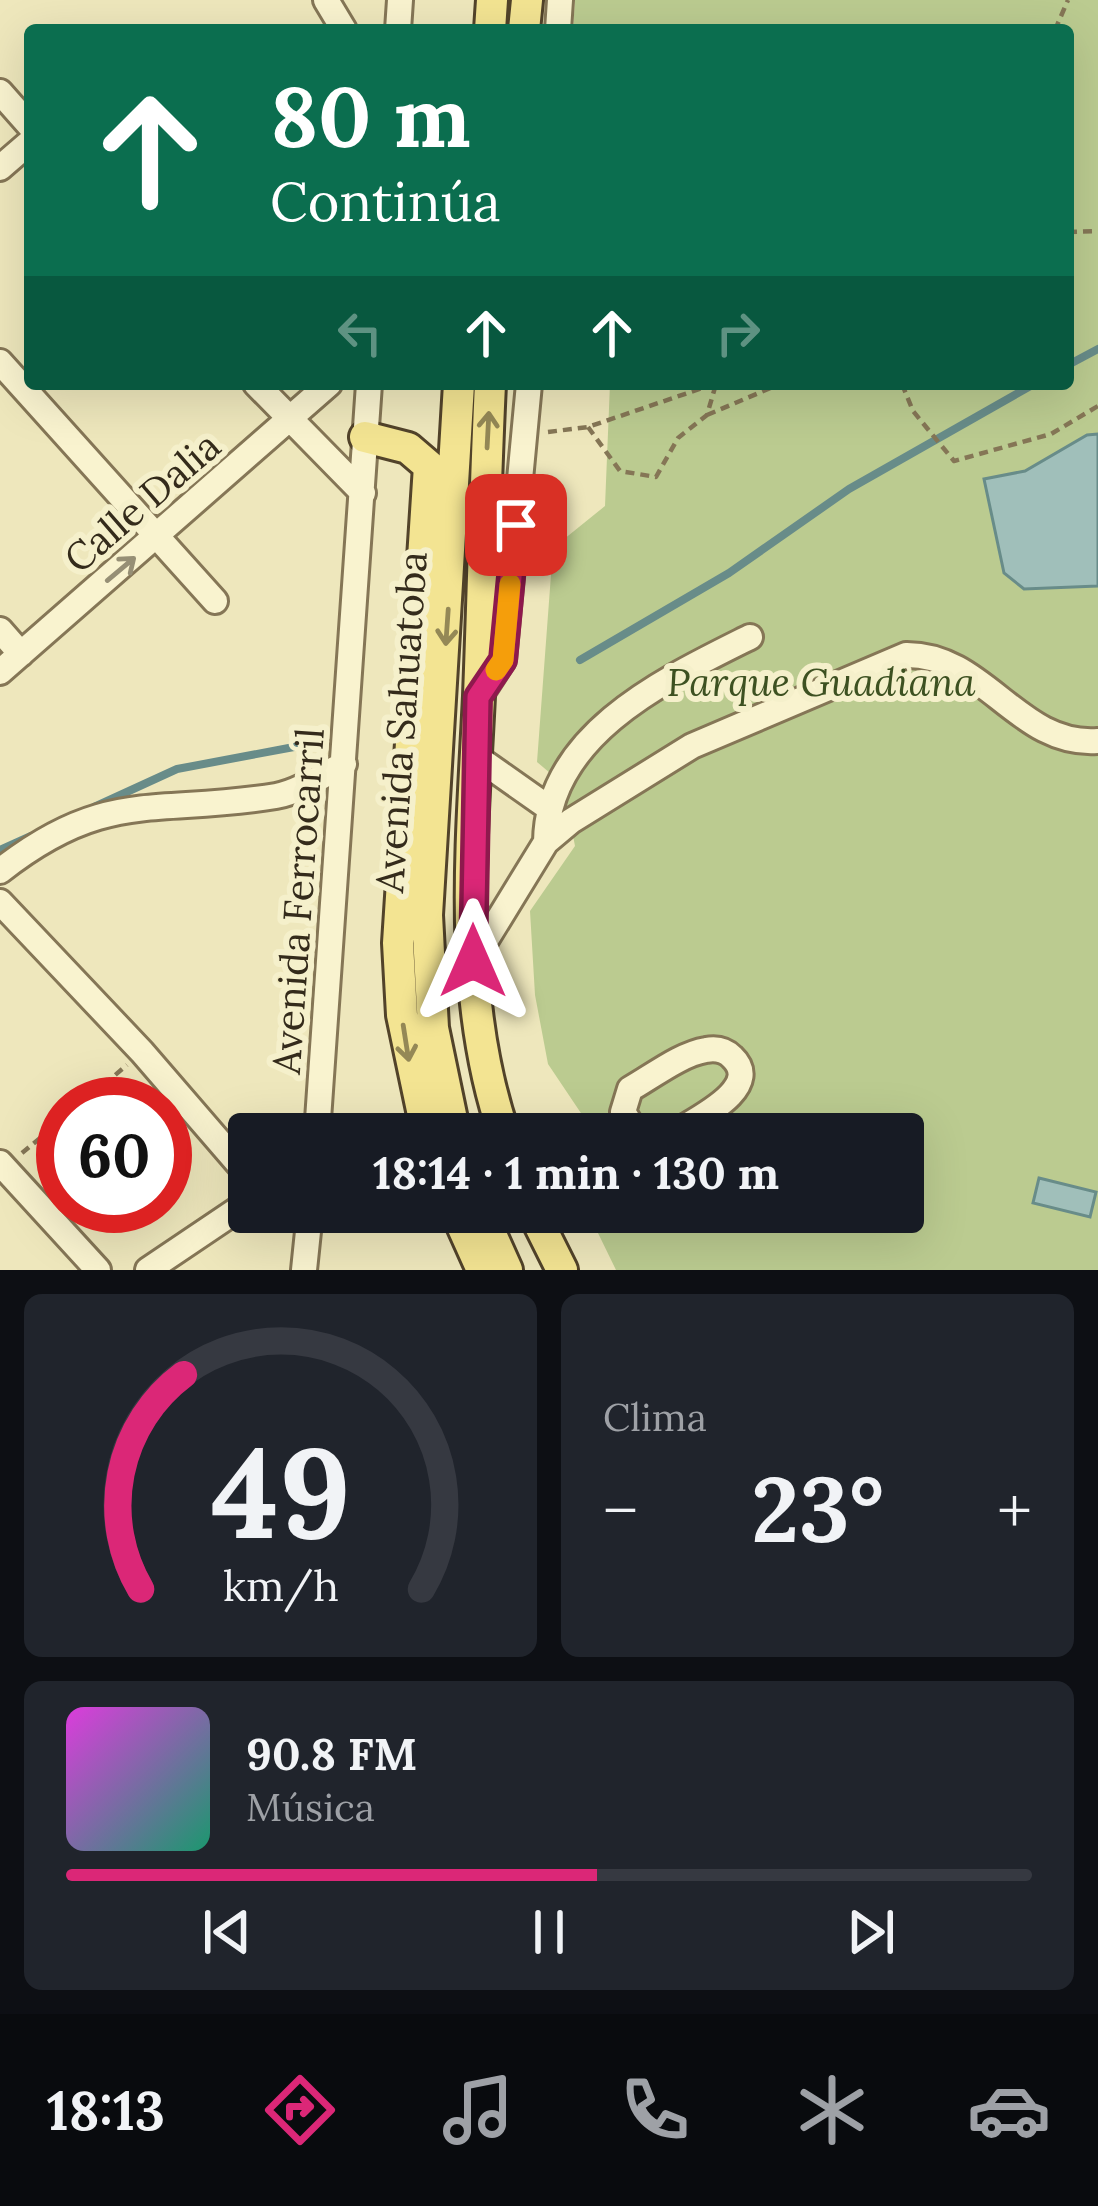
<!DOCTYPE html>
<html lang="es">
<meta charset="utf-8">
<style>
:root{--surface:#171b24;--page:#20242c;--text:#f1f3f6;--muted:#9ea1a6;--line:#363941;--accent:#db2777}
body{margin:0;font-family:Lora,serif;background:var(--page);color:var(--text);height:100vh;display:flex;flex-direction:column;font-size:45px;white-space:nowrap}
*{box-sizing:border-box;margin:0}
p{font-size:39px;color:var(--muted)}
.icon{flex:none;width:66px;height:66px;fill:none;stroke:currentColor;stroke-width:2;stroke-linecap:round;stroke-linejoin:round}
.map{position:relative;height:1270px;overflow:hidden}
.drawer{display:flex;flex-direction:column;gap:24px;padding:24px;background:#0d0f14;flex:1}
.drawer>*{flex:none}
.hud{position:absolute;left:24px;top:24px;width:1050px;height:366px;border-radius:12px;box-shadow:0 12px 48px #0002;background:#0b6e4f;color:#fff;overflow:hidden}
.speed{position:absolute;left:36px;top:1077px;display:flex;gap:24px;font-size:60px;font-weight:700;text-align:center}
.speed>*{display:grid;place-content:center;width:156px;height:156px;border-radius:50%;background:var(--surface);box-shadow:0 12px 48px #0002;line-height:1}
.speed .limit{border:18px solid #d22;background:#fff;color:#111}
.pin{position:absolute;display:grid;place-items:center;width:102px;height:102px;color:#fff;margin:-51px;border-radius:24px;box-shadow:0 6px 18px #0006}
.me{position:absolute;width:132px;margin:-66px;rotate:0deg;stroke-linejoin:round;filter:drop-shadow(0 0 9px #0008)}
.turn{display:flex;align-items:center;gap:42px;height:252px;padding:0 48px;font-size:54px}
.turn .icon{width:156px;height:156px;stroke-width:2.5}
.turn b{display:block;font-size:84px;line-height:102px}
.lanes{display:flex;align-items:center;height:114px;padding:0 48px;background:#0003;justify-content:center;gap:60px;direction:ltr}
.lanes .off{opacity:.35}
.big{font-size:90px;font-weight:700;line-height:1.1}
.drawer .card{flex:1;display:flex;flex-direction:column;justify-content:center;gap:18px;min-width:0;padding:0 42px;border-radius:18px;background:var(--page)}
.drawer .dial{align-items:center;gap:0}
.dial svg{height:312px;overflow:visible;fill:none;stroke:var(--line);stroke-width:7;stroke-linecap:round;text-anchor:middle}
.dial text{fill:var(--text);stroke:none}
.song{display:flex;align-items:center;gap:36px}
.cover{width:144px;height:144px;border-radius:18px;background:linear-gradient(135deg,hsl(300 70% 55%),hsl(160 70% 35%))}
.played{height:12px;border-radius:6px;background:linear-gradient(90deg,var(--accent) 55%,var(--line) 55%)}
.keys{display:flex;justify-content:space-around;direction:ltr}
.heat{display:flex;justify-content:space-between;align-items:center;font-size:66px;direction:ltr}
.drawer .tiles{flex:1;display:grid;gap:24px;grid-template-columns:1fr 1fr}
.card:last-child{grid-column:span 2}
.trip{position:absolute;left:228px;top:1113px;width:696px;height:120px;border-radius:12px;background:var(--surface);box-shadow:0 12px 48px #0002;font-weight:700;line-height:120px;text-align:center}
.tab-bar{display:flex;height:192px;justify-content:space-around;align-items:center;background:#090b0e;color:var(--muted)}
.tab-bar .icon{width:84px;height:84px}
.tab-bar .selected{color:var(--accent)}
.tab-bar b{font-size:54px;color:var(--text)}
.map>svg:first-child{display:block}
.green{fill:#bbcb90}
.water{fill:#a0bfba;stroke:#688c89;stroke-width:3}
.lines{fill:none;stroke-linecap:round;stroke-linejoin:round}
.stream{stroke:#688c89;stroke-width:8}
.minor-casing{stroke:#857656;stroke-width:30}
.major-casing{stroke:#52432a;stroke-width:36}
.path{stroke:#857656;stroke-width:4.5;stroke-dasharray:9 6;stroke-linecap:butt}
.minor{stroke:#f9f3cf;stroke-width:24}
.major{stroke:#f3e492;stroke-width:30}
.oneway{stroke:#948856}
.oneway2{stroke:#968f75}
.route-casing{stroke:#8e194d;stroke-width:30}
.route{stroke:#db2777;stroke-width:21}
.slow{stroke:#f59e0b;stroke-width:21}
.labels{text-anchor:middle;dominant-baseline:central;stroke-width:12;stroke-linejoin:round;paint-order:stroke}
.street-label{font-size:39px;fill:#342b1b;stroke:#f5f0cb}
.park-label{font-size:39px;font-style:italic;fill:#3d5121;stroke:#f5f0cb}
</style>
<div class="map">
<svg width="1098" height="1270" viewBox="0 0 1098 1270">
<rect width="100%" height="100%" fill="#eee7bc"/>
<path class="green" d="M575,0H1098V1270H616L597,1231L623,1212H903V1134H595L548,1064L535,995L530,911L575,846L563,784L537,762L553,548L605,506L610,384H1068V30H573Z"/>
<path class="water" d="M1098,434V586L1024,589L1004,573L984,479L1025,471L1087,435Z
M1039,1178L1096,1192L1090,1217L1033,1203Z"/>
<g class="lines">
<path class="stream" d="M1068,365L1098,349
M580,660L729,573L849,489L1034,384
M94,807L177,769L294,747
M0,850L31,836"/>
<g class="minor-casing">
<path id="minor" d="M326,0L344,30
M398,30L400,0
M558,30L560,0
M0,92L30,126
M0,168L30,142
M0,362L215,601
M256,384L363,493
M0,630L21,654
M0,672L329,384
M479,697L503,660L529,384
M475,756L546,806
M546,842C547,734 666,679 750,637
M0,871C107,787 157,816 276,796C299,792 323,775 344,764
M0,902L142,1052L249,1176
M473,961L546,842L571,821L692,746L906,655C985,654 1018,747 1098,741
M317,1134L369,384
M637,1134L623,1112L630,1089C653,1076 681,1054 706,1050C716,1048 725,1050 732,1057C765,1088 694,1120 673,1134
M0,1163L98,1270
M148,1270L249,1202
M304,1270L310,1212"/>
</g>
<g class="major-casing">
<path id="major" d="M490,30L492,0
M524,30L527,0
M490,384C485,488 483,592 479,696C472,841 456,995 504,1134
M365,437L408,448L429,466L398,943L402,1015L427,1134
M455,1134L433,1028L427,915L459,384
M456,1212L482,1270
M481,1212L507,1270
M533,1212L562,1270"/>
</g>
<path class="path" d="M1055,30L1068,0
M1068,232L1098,231
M902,384L913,411L954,461L1051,434L1098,406
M707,415L780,384
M588,427L620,471L656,477L678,438L707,415L716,384
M548,432L588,427L714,384
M81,1104L127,1065
M22,1153L63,1119"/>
<use href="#minor" class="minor"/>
<use href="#major" class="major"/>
</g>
<defs><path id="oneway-shaft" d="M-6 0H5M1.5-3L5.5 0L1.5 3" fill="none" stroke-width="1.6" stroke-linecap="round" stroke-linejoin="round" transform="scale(3)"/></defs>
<g class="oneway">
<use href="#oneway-shaft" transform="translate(488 430) rotate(-87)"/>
<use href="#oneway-shaft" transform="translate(447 627) rotate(94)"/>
<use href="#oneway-shaft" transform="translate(406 1043) rotate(81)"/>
</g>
<use class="oneway2" href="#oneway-shaft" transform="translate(121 569) rotate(-40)"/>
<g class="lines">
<g class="route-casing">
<path id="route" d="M473,961L478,697L503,660L516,525"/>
</g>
<use href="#route" class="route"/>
<path class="slow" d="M496,670L503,660L510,584"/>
</g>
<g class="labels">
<g class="street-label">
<text transform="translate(142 502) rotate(-41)">Calle Dalia</text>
<text transform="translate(401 722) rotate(-86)">Avenida Sahuatoba</text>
<text transform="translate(298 901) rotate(-86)">Avenida Ferrocarril</text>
</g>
<g class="park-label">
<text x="821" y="682">Parque Guadiana</text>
</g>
</g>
</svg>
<div class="speed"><div class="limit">60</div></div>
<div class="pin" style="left:516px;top:525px;background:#d93025"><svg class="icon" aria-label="arrive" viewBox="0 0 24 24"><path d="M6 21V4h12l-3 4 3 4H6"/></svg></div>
<svg class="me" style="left:473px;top:961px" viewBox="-20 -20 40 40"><path d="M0-17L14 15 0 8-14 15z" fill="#db2777" stroke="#fff" stroke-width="4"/></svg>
<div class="trip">18:14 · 1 min · 130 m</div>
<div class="hud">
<div class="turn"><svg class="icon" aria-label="ahead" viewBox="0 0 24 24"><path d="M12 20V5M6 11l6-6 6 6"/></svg><div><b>80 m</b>Continúa</div></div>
<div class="lanes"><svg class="icon off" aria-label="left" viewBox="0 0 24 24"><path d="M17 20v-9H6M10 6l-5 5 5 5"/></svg><svg class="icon" aria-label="ahead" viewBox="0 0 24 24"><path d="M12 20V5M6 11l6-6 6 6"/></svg><svg class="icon" aria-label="ahead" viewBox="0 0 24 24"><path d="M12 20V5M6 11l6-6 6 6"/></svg><svg class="icon off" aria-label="right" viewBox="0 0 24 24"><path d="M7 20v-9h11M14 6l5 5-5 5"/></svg></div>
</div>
</div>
<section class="drawer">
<div class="tiles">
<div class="card dial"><svg viewBox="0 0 100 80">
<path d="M14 69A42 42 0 1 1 86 69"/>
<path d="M14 69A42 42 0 0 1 25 14" stroke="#db2777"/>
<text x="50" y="56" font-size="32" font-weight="700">49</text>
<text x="50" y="72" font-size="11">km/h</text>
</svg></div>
<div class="card"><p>Clima</p>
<div class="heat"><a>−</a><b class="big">23°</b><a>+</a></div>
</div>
<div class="card">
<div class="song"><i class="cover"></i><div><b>90.8 FM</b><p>Música</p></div></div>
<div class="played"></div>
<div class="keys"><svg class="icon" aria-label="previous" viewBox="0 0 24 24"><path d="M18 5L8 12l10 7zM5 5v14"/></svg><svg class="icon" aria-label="pause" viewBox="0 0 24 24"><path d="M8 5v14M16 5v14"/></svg><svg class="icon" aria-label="next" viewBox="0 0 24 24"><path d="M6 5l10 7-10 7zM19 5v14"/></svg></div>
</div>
</div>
</section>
<nav class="tab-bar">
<b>18:13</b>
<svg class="icon selected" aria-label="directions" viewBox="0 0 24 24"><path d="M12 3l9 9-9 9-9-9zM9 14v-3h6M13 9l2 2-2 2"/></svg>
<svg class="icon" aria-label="music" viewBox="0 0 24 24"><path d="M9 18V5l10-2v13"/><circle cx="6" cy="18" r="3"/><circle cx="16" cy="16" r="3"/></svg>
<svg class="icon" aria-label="phone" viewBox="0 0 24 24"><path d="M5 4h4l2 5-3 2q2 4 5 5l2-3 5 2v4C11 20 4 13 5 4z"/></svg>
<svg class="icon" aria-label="climate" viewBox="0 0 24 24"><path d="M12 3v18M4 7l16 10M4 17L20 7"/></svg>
<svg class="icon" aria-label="car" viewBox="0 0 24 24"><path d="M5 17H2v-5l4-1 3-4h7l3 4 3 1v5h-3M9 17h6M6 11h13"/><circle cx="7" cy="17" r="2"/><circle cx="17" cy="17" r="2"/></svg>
</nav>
